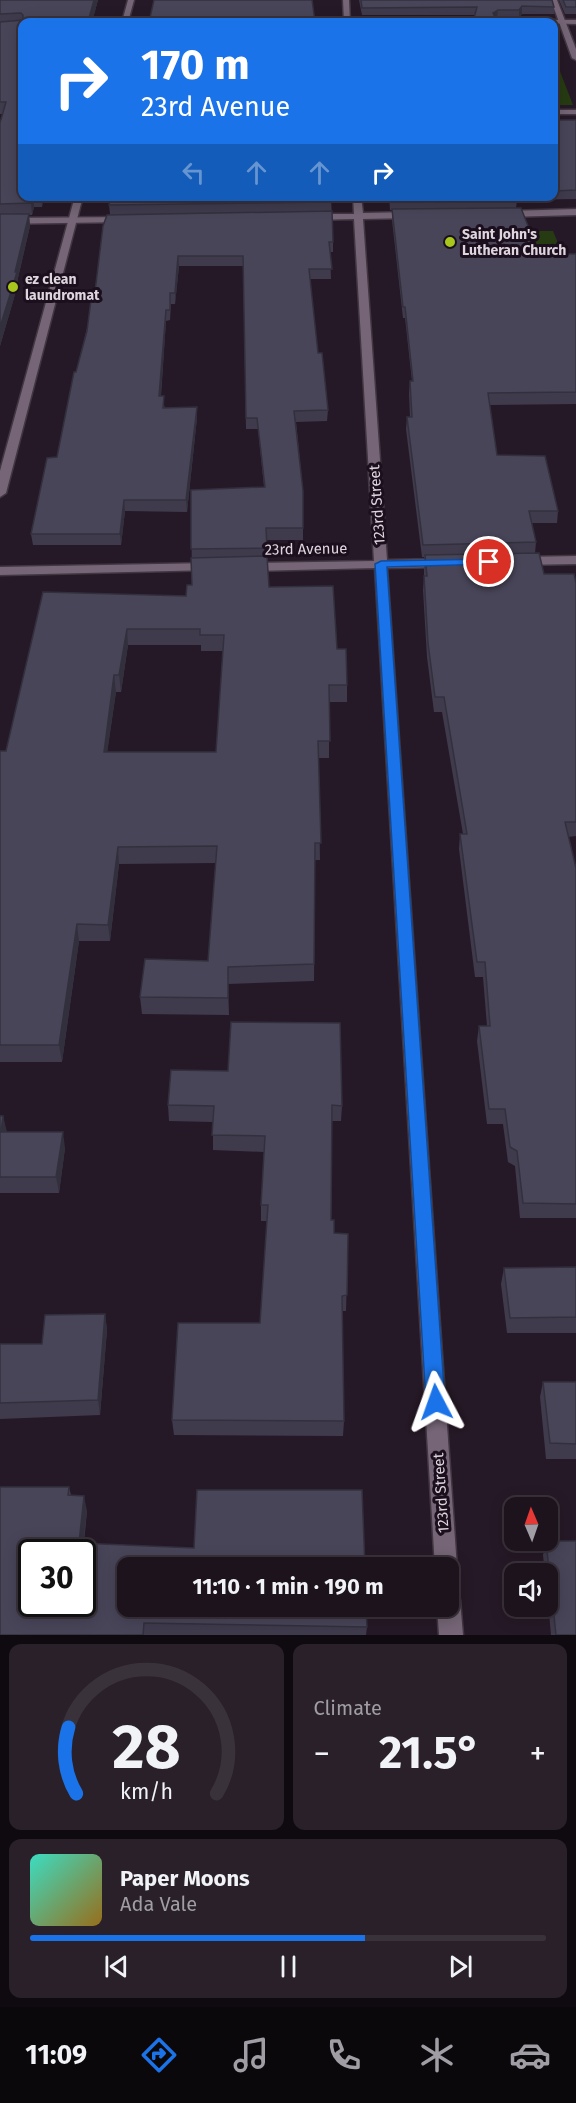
<!DOCTYPE html>
<meta charset="utf-8">
<style>
:root{--surface:#1c131d;--page:#29202a;--text:#f1f3f6;--muted:#a09ea4;--line:#3a323b;--accent:#1a73e8}
body{margin:0;font-family:"Fira Sans",sans-serif;background:var(--page);color:var(--text);height:100vh;display:flex;flex-direction:column;font-size:22px;white-space:nowrap}
*{box-sizing:border-box;margin:0}
p{font-size:20px;color:var(--muted)}
.icon{flex:none;width:33px;height:33px;fill:none;stroke:currentColor;stroke-width:2;stroke-linecap:round;stroke-linejoin:round}
.map{position:relative;height:1635px;overflow:hidden}
.panel{display:flex;flex-direction:column;gap:9px;padding:9px;background:#0f0a10;flex:1}
.panel>*{flex:none}
.hud{position:absolute;left:18px;top:18px;width:540px;height:183px;border-radius:12px;box-shadow:0 3px 15px #0003,0 0 0 2px var(--line);background:#1a73e8;color:#fff;overflow:hidden}
.needle{width:39px;rotate:358deg}
.fabs{position:absolute;left:504px;top:1497px;display:grid;gap:12px}
.fabs a{display:grid;place-items:center;width:54px;height:54px;border-radius:12px;background:var(--surface);box-shadow:0 3px 15px #0003,0 0 0 2px var(--line);font-size:30px}
.speed{position:absolute;left:18px;top:1539px;display:flex;gap:12px;font-size:30px;font-weight:700;text-align:center}
.speed>*{display:grid;place-content:center;width:78px;height:78px;border-radius:50%;background:var(--surface);box-shadow:0 3px 15px #0003,0 0 0 2px var(--line);line-height:1}
.speed .limit{border:3px solid #111;border-radius:9px;background:#fff;color:#111}
.pin{position:absolute;display:grid;place-items:center;width:51px;height:51px;color:#fff;margin:-26px;border:3px solid #fff;border-radius:50%;box-shadow:0 2px 6px #0007}
.me{position:absolute;width:66px;margin:-33px;rotate:356deg;stroke-linejoin:round;filter:drop-shadow(0 0 4px #0008)}
.turn{display:flex;align-items:center;gap:21px;height:126px;padding:0 24px;font-size:27px}
.turn .icon{width:78px;height:78px;stroke-width:2.5}
.turn b{display:block;font-size:42px;line-height:51px}
.lanes{display:flex;align-items:center;height:57px;padding:0 24px;background:#0003;justify-content:center;gap:30px;direction:ltr}
.lanes .off{opacity:.35}
.big{font-size:45px;font-weight:700;line-height:1.1}
.panel .tile{flex:1;display:flex;flex-direction:column;justify-content:center;gap:9px;min-width:0;padding:0 21px;border-radius:12px;background:var(--page)}
.panel .dial{align-items:center;gap:0}
.dial svg{height:156px;overflow:visible;fill:none;stroke:var(--line);stroke-width:7;stroke-linecap:round;text-anchor:middle}
.dial text{fill:var(--text);stroke:none}
.song{display:flex;align-items:center;gap:18px}
.cover{width:72px;height:72px;border-radius:9px;background:linear-gradient(135deg,hsl(170 70% 55%),hsl(40 70% 35%))}
.played{height:6px;border-radius:3px;background:linear-gradient(90deg,var(--accent) 65%,var(--line) 65%)}
.keys{display:flex;justify-content:space-around;direction:ltr}
.heat{display:flex;justify-content:space-between;align-items:center;font-size:33px;direction:ltr}
.panel .tiles{flex:1;display:grid;gap:9px;grid-template-columns:1fr 1fr}
.tile:last-child{grid-column:span 2}
.trip{position:absolute;left:117px;top:1557px;width:342px;height:60px;border-radius:12px;background:var(--surface);box-shadow:0 3px 15px #0003,0 0 0 2px var(--line);font-weight:700;line-height:60px;text-align:center}
.tab-bar{display:flex;height:96px;justify-content:space-around;align-items:center;background:#0b080c;color:var(--muted)}
.tab-bar .icon{width:42px;height:42px}
.tab-bar .current{color:var(--accent)}
.tab-bar b{font-size:27px;color:var(--text)}
.map>svg:first-child{display:block}
.green{fill:#263b12}
.lines{fill:none;stroke-linecap:round;stroke-linejoin:round}
.street-casing{stroke:#413641;stroke-width:3}
.secondary-casing{stroke:#413641;stroke-width:3}
.street{fill:#756576;fill-rule:evenodd}
.secondary{fill:#756576;fill-rule:evenodd}
.wall{fill:#3f3b4d;fill-rule:evenodd}
.shaded-wall{fill:#33303e}
.building{fill:#494559;stroke:#33303e;stroke-width:1.5;fill-rule:evenodd}
.route{fill:#1a73e8;stroke:#114b97;stroke-width:1.5}
.poi-dot{fill:#a8c71c;stroke:#1c0f1d;stroke-width:2}
.labels{text-anchor:middle;dominant-baseline:central;stroke-width:6;stroke-linejoin:round;paint-order:stroke}
.far-poi-label{font-size:14px;font-weight:bold;fill:#ded5df;stroke:#1c0f1d;text-anchor:start}
.street-label{font-size:15px;fill:#ded5df;stroke:#1c0f1d}
</style>
<div class="map">
<svg width="576" height="1635" viewBox="0 0 576 1635">
<rect width="100%" height="100%" fill="#261927"/>
<path class="green" d="M554,56L573,105H554Z
M523,231H553L560,248H530Z"/>
<g class="lines">
<g class="street-casing">
<path id="street" d="M343,0H349L350,22H344Z
M551,0H557L576,49V60L572,58Z
M554,110H576V114H554Z
M353,196H361L363,213L411,212L415,215L411,218L363,219L387,560L444,559L450,563L444,567L387,568L457,1568L454,1576L448,1578V1568H435L375,568L249,571L243,567L249,563L374,561L354,219L312,220L308,217L312,214H354Z
M576,209V215L504,217L500,214L504,211Z
M129,217V221L126,222L0,224V218Z
M576,556V564L522,565L516,561L522,557Z
M210,563L216,567L214,570L0,575V567Z
M448,1589L456,1592L460,1600L463,1635H439L437,1606H448Z"/>
</g>
<g class="secondary-casing">
<path id="secondary" d="M128,0H134L128,22H122Z
M497,20H576V24L494,22Z
M75,196H83L6,493L0,497V471Z"/>
</g>
<use href="#street" class="street"/>
<use href="#secondary" class="secondary"/>
</g>
<path class="wall" d="M0,0H98L92,22L22,196H44L42,207H34L32,215H29L30,226L18,278V284L0,346V123L3,114H0Z
M359,0H552L554,7V14H522L519,18H514L513,22H473L475,15H362Z
M559,0H576V14H565Z
M554,120H576V199L517,200L516,208L539,254H576V404L490,405L497,455L558,511L557,523H532L536,542L535,553L544,574L576,583V836L568,837L576,868V1218H520L515,1166L508,1162L503,1124H487L477,1041L479,1026H487L483,977H475L459,849L460,834H463L442,712H434L427,657L423,590L424,576V557H422L406,429L407,417H410L409,393L410,381H412L405,318H403L392,220V210H390L389,196H554Z
M331,196L333,242V252H330L331,279H310L318,353L328,410L327,421L296,422L303,491V540H266L269,587L337,649L347,685V702H329V758H318L320,860H315L314,981L228,984L229,1015L142,1014L140,997L208,961L216,863L119,864L110,941H79L62,1062H0V751H6L43,592L186,596L192,585L191,490L264,487L258,429H246L243,266H179L175,304H171L170,320L166,321L161,396L165,408L197,418L187,512L125,511L121,545H33L31,534L57,457L76,372L94,300L110,214L109,205ZM128,645H201V651H223L216,752H107L116,692H121Z
M168,1105L342,1106L341,1121H332L331,1220L334,1233L348,1234L346,1311H342L344,1421L343,1436L174,1435L172,1420L260,1323L267,1221H261V1205L264,1152L213,1150V1122L169,1121Z
M0,1116H3L6,1132L65,1148L59,1193H0Z
M576,1267V1333H507L501,1284L504,1268Z
M105,1314L107,1330L100,1415L0,1419V1344H42Z
M543,1382H576V1459H546L540,1397Z
M69,1487L71,1495L87,1511L84,1543L367,1627L366,1635H0Z
M546,1541L576,1635H551L548,1602V1574H545L543,1555Z"/>
<path class="shaded-wall" d="M94,0H98L92,22H88Z
M522,6V14L519,18V10Z
M498,10L497,18L493,20V13Z
M33,196L34,207L32,215L31,203Z
M41,196H44L42,207Z
M29,214L30,226L18,278V284L0,346V327L15,272Z
M178,256L179,266L175,304V293Z
M166,310V321L160,407L159,396Z
M197,407V418L187,512L186,500Z
M124,500L125,511L121,545L120,534Z
M127,629L128,645L121,692L119,675Z
M114,675L116,692L105,768L104,752Z
M118,847L119,864L110,941L108,925Z
M77,924L79,941L62,1062L59,1045Z
M3,1116L7,1132H1Z
M63,1132L65,1148L59,1193L56,1177Z
M105,1314L107,1330L100,1415L98,1400Z
M84,1496L87,1511L82,1554L79,1543Z"/>
<path class="building" d="M0,0H94L88,22H22V196H33L31,203L0,204V123L6,102H0V22L23,20V15L21,13L0,14Z
M154,0H312L315,22H149Z
M361,0H552L554,7L522,6L519,10H498L493,13L495,17H514L510,22H473L477,7L362,8Z
M563,0H576V7H566Z
M554,120H576V190L554,191Z
M111,196H331V202L109,205Z
M390,196H516L517,199L391,201Z
M521,208L539,254H576V392L488,393L497,455L545,456L558,511H529L536,542L423,545L407,417H412L410,381H413L405,307H403L392,209Z
M332,211L333,242H329L332,269H309L318,353H322L328,410L294,411L303,491V528H266L267,548L191,549V490L265,487L257,418H246L243,256H178L175,293H170V310H166L159,396H164L163,408L197,407L186,500H124L120,534H31L47,458L57,457L74,372H76L87,331L91,300H94L103,226L107,215Z
M0,214H29L15,272H17L0,327Z
M539,553L544,574H574L576,583V822H565L576,868V1204L523,1203L517,1151L510,1147L505,1109H489L479,1026H490L485,962H477L460,834H467L444,697H435L428,643L424,576H427L425,555Z
M267,556L269,587L333,586L337,649H346L347,685H329L330,741H318L321,843H315L314,964L228,967V998L140,997L145,959L208,961L217,846L118,847L108,925L77,924L59,1045H0V751H6L43,592L186,596L187,585H192L191,558ZM127,629H200V635H224L216,752H104L114,675H119Z
M231,1022L340,1023L342,1106L332,1105L331,1220H334V1233L348,1234L347,1295L342,1296L344,1421L172,1420L178,1323H260L268,1205H261L265,1136L212,1135L214,1106L168,1105L171,1070L228,1071Z
M0,1116H3L1,1132H63L56,1177H0Z
M576,1267V1317L510,1318L504,1268Z
M105,1314L98,1400L0,1403V1344H42L45,1315Z
M543,1382H576V1444L550,1443Z
M0,1487H69L68,1495L84,1496L79,1543L194,1548L197,1490H362L365,1568H128V1606H366L367,1627L144,1623L143,1635H0ZM32,1552H82V1604H32Z
M546,1541H576V1635H556Z"/>
<path class="route" d="M489,559L495,562L493,564L387,567L445,1402L442,1408L436,1411L429,1408L426,1402L375,564L381,561Z"/>
<g class="poi-dot">
<circle cx="450" cy="242" r="6"/>
<circle cx="13" cy="287" r="6"/>
</g>
<g class="labels">
<g class="far-poi-label">
<text x="462" y="234">Saint John's<tspan x="462" dy="16">Lutheran Church</tspan></text>
<text x="25" y="279">ez clean<tspan x="25" dy="16">laundromat</tspan></text>
</g>
<g class="street-label">
<text transform="translate(377 505) rotate(-94)">123rd Street</text>
<text transform="translate(306 549) rotate(-1)">23rd Avenue</text>
<text transform="translate(441 1493) rotate(-94)">123rd Street</text>
</g>
</g>
</svg>
<div class="fabs">
<a><svg class="needle" viewBox="-14 -14 28 28"><path d="M0-13l5 13h-10z" fill="#e53935"/><path d="M0 13l5-13h-10z" fill="#a09ea4"/></svg></a>
<a><svg class="icon" aria-label="sound" viewBox="0 0 24 24"><path d="M4 9h4l5-4v14l-5-4H4zM17 9q2 3 0 6"/></svg></a>
</div>
<div class="speed"><div class="limit">30</div></div>
<div class="pin" style="left:489px;top:562px;background:#d93025"><svg class="icon" aria-label="arrive" viewBox="0 0 24 24"><path d="M6 21V4h12l-3 4 3 4H6"/></svg></div>
<svg class="me" style="left:436px;top:1402px" viewBox="-20 -20 40 40"><path d="M0-17L14 15 0 8-14 15z" fill="#1a73e8" stroke="#fff" stroke-width="4"/></svg>
<div class="trip">11:10 · 1 min · 190 m</div>
<div class="hud">
<div class="turn"><svg class="icon" aria-label="right" viewBox="0 0 24 24"><path d="M7 20v-9h11M14 6l5 5-5 5"/></svg><div><b>170 m</b>23rd Avenue</div></div>
<div class="lanes"><svg class="icon off" aria-label="left" viewBox="0 0 24 24"><path d="M17 20v-9H6M10 6l-5 5 5 5"/></svg><svg class="icon off" aria-label="ahead" viewBox="0 0 24 24"><path d="M12 20V5M6 11l6-6 6 6"/></svg><svg class="icon off" aria-label="ahead" viewBox="0 0 24 24"><path d="M12 20V5M6 11l6-6 6 6"/></svg><svg class="icon" aria-label="right" viewBox="0 0 24 24"><path d="M7 20v-9h11M14 6l5 5-5 5"/></svg></div>
</div>
</div>
<section class="panel">
<div class="tiles">
<div class="tile dial"><svg viewBox="0 0 100 80">
<path d="M14 69A42 42 0 1 1 86 69"/>
<path d="M14 69A42 42 0 0 1 10 35" stroke="#1a73e8"/>
<text x="50" y="56" font-size="32" font-weight="700">28</text>
<text x="50" y="72" font-size="11">km/h</text>
</svg></div>
<div class="tile"><p>Climate</p>
<div class="heat"><a>−</a><b class="big">21.5°</b><a>+</a></div>
</div>
<div class="tile">
<div class="song"><i class="cover"></i><div><b>Paper Moons</b><p>Ada Vale</p></div></div>
<div class="played"></div>
<div class="keys"><svg class="icon" aria-label="previous" viewBox="0 0 24 24"><path d="M18 5L8 12l10 7zM5 5v14"/></svg><svg class="icon" aria-label="pause" viewBox="0 0 24 24"><path d="M8 5v14M16 5v14"/></svg><svg class="icon" aria-label="next" viewBox="0 0 24 24"><path d="M6 5l10 7-10 7zM19 5v14"/></svg></div>
</div>
</div>
</section>
<nav class="tab-bar">
<b>11:09</b>
<svg class="icon current" aria-label="directions" viewBox="0 0 24 24"><path d="M12 3l9 9-9 9-9-9zM9 14v-3h6M13 9l2 2-2 2"/></svg>
<svg class="icon" aria-label="music" viewBox="0 0 24 24"><path d="M9 18V5l10-2v13"/><circle cx="6" cy="18" r="3"/><circle cx="16" cy="16" r="3"/></svg>
<svg class="icon" aria-label="phone" viewBox="0 0 24 24"><path d="M5 4h4l2 5-3 2q2 4 5 5l2-3 5 2v4C11 20 4 13 5 4z"/></svg>
<svg class="icon" aria-label="climate" viewBox="0 0 24 24"><path d="M12 3v18M4 7l16 10M4 17L20 7"/></svg>
<svg class="icon" aria-label="car" viewBox="0 0 24 24"><path d="M5 17H2v-5l4-1 3-4h7l3 4 3 1v5h-3M9 17h6M6 11h13"/><circle cx="7" cy="17" r="2"/><circle cx="17" cy="17" r="2"/></svg>
</nav>
